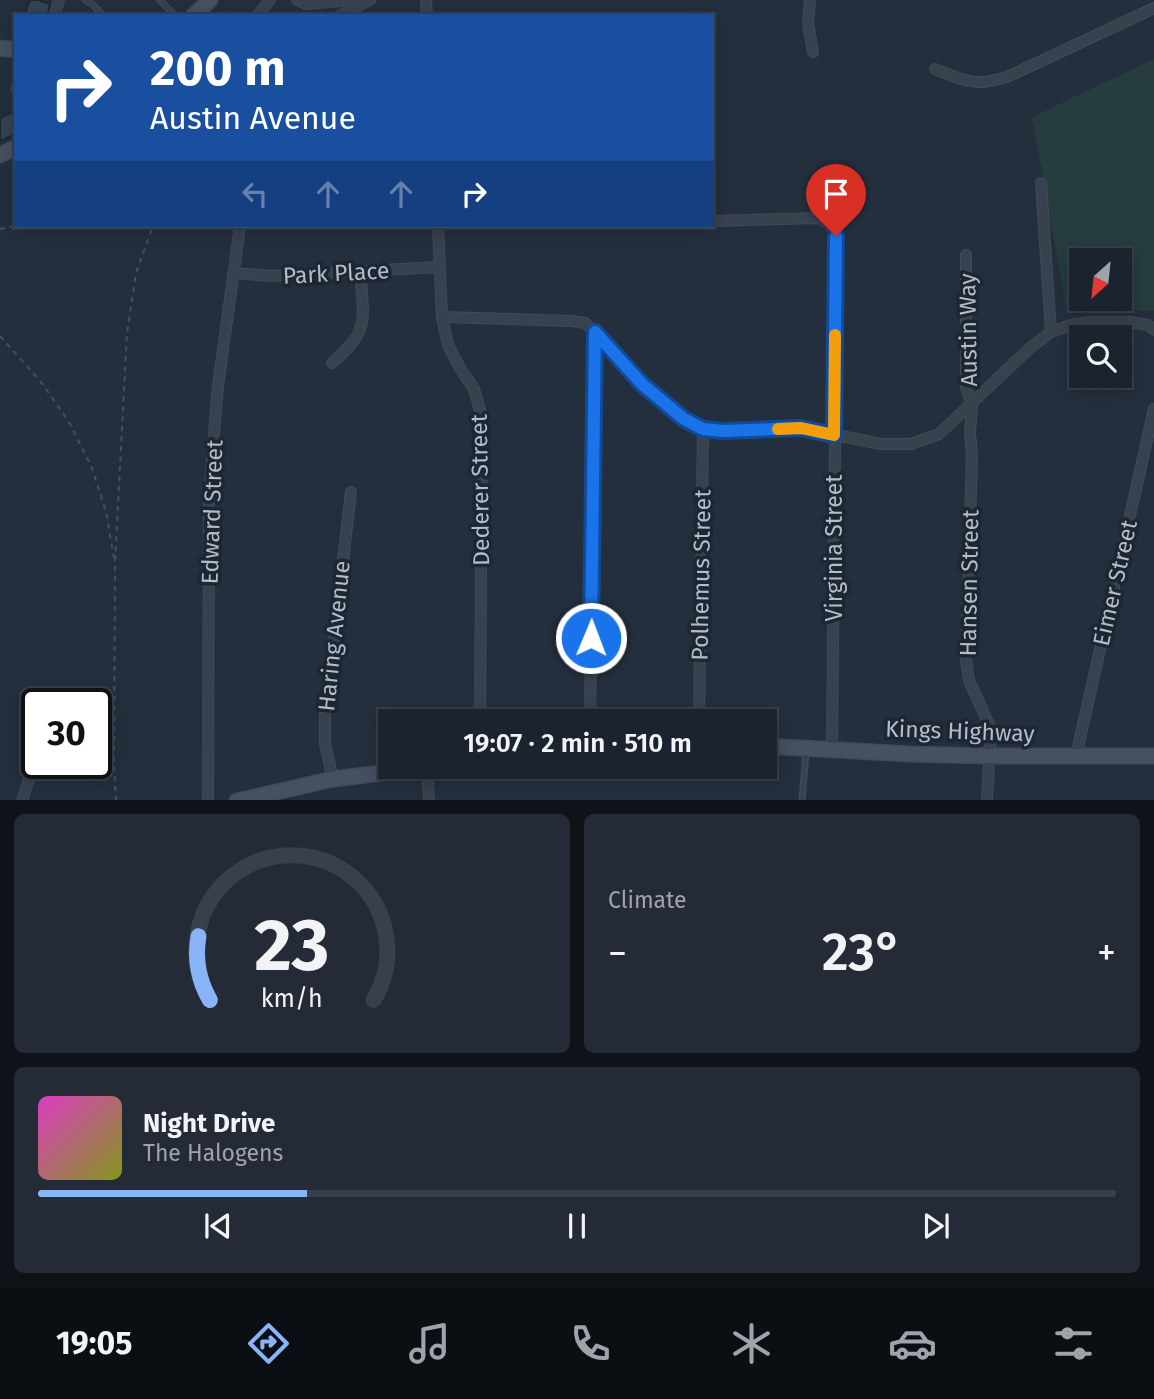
<!DOCTYPE html>
<meta charset="utf-8">
<style>
:root{--surface:#1b232e;--page:#242b36;--text:#f1f3f6;--muted:#a0a4aa;--line:#39404a;--accent:#8ab4f8}
body{margin:0;font-family:"Fira Sans",sans-serif;background:var(--page);color:var(--text);height:100vh;display:flex;flex-direction:column;font-size:26px;white-space:nowrap}
*{box-sizing:border-box;margin:0}
p{font-size:23px;color:var(--muted)}
.icon{flex:none;width:38px;height:38px;fill:none;stroke:currentColor;stroke-width:2;stroke-linecap:round;stroke-linejoin:round}
.map{position:relative;height:800px;overflow:hidden}
.drawer{display:flex;flex-direction:column;gap:14px;padding:14px;background:#0f1319;flex:1}
.drawer>*{flex:none}
.guide{position:absolute;left:14px;top:14px;width:700px;height:214px;border-radius:0px;box-shadow:0 4px 18px #0003,0 0 0 2px var(--line);background:#1a4fa0;color:#fff;overflow:hidden}
.needle{width:46px;rotate:207deg}
.fabs{position:absolute;left:1069px;top:248px;display:grid;gap:14px}
.fabs a{display:grid;place-items:center;width:63px;height:63px;border-radius:0px;background:var(--surface);box-shadow:0 4px 18px #0003,0 0 0 2px var(--line);font-size:35px}
.speed{position:absolute;left:21px;top:688px;display:flex;gap:14px;font-size:35px;font-weight:700;text-align:center}
.speed>*{display:grid;place-content:center;width:91px;height:91px;border-radius:50%;background:var(--surface);box-shadow:0 4px 18px #0003,0 0 0 2px var(--line);line-height:1}
.speed .limit{border:4px solid #111;border-radius:10px;background:#fff;color:#111}
.pin{position:absolute;display:grid;place-items:center;width:60px;height:60px;color:#fff;margin:-72px -30px;border-radius:50% 50% 50% 0;rotate:-45deg;box-shadow:0 0 7px #0007}
.pin .icon{rotate:45deg}
.me{position:absolute;width:77px;margin:-38px;rotate:1deg;stroke-linejoin:round;filter:drop-shadow(0 0 5px #0008)}
.turn{display:flex;align-items:center;gap:24px;height:147px;padding:0 21px;font-size:32px}
.turn .icon{width:91px;height:91px;stroke-width:2.5}
.turn b{display:block;font-size:49px;line-height:60px}
.lanes{display:flex;align-items:center;height:66px;padding:0 21px;background:#0003;justify-content:center;gap:35px;direction:ltr}
.lanes .off{opacity:.35}
.big{font-size:52px;font-weight:600;line-height:1.1}
.drawer .card{flex:1;display:flex;flex-direction:column;justify-content:center;gap:10px;min-width:0;padding:0 24px;border-radius:10px;background:var(--page)}
.drawer .dial{align-items:center;gap:0}
.dial svg{height:182px;overflow:visible;fill:none;stroke:var(--line);stroke-width:7;stroke-linecap:round;text-anchor:middle}
.dial text{fill:var(--text);stroke:none}
.song{display:flex;align-items:center;gap:21px}
.cover{width:84px;height:84px;border-radius:10px;background:linear-gradient(135deg,hsl(310 70% 55%),hsl(70 70% 35%))}
.played{height:7px;border-radius:4px;background:linear-gradient(90deg,var(--accent) 25%,var(--line) 25%)}
.keys{display:flex;justify-content:space-around;direction:ltr}
.heat{display:flex;justify-content:space-between;align-items:center;font-size:38px;direction:ltr}
.drawer .tiles{flex:1;display:grid;gap:14px;grid-template-columns:1fr 1fr}
.card:last-child{grid-column:span 2}
.trip{position:absolute;left:378px;top:709px;width:399px;height:70px;border-radius:0px;background:var(--surface);box-shadow:0 4px 18px #0003,0 0 0 2px var(--line);font-weight:600;line-height:70px;text-align:center}
.tab-bar{display:flex;height:112px;justify-content:space-around;align-items:center;background:#0b0e12;color:var(--muted)}
.tab-bar .icon{width:49px;height:49px}
.tab-bar .on{color:var(--accent)}
.tab-bar b{font-size:32px;color:var(--text)}
.map>svg:first-child{display:block}
.green{fill:#263c3f;fill-rule:evenodd}
.building{fill:#364354;stroke:#1f2835;stroke-width:2}
.lines{fill:none;stroke-linecap:round;stroke-linejoin:round}
.lane-casing{stroke:#414a57;stroke-width:7}
.street-casing{stroke:#414a57;stroke-width:12}
.secondary-casing{stroke:#414a57;stroke-width:17}
.path{stroke:#3f5557;stroke-width:2;stroke-dasharray:5 5;stroke-linecap:butt}
.lane{stroke:#38414e;stroke-width:4.5}
.street{stroke:#38414e;stroke-width:10}
.secondary{stroke:#465061;stroke-width:14}
.route-casing{stroke:#114b97;stroke-width:18}
.route{stroke:#1a73e8;stroke-width:12}
.slow{stroke:#f59e0b;stroke-width:12}
.labels{text-anchor:middle;dominant-baseline:central;stroke-width:7;stroke-linejoin:round;paint-order:stroke}
.street-label{font-size:23px;fill:#b4bcc9;stroke:#1d2633}
</style>
<div class="map">
<svg width="1154" height="801" viewBox="0 0 1154 801">
<rect width="100%" height="100%" fill="#242f3e"/>
<path class="green" d="M1154,59V311L1066,306L1032,117ZM1082,261H1120V299H1082Z"/>
<path class="building" d="M30,0H38L50,4L47,16H24Z
M16,110V134L0,141V118Z"/>
<g class="lines">
<g class="lane-casing">
<path id="lane" d="M85,0L92,4L104,16
M160,0L175,16
M16,77L14,90L16,93
M802,801L806,752"/>
</g>
<g class="street-casing">
<path id="street" d="M297,0L306,4L354,0
M426,0L427,16
M810,0L808,23L813,52
M54,16L59,0
M257,16L270,0
M339,16L370,0
M935,69C950,75 967,83 984,82C992,81 999,79 1007,77L1154,8
M1041,183L1051,332
M712,221L818,218L829,224L837,236L832,749
M438,226L442,317L448,345L460,368L474,389L482,417L480,721
M966,255V388L972,405L970,433L972,454L966,660L969,680L991,729L987,801
M234,273L271,276L439,267
M442,317L571,321L585,323L595,332L642,384L684,419L703,429L723,431L801,428L881,444H911L939,434L1030,348L1051,332L1071,325L1089,322H1130L1148,325L1154,330
M332,363C342,354 352,345 358,334C367,317 361,291 360,272
M590,721L595,332
M699,721L703,429
M1076,756L1154,409
M427,768L429,801
M333,779L325,744V716L351,492
M22,801L28,782L38,763
M208,801L209,496L218,386L240,226"/>
</g>
<g class="secondary-casing">
<path id="secondary" d="M193,16L210,0
M0,48L16,50
M0,155L16,147
M765,746L909,754L989,756H1154
M237,801L333,779L438,766"/>
</g>
<path class="path" d="M226,16L232,10
M0,229L16,226
M0,336L41,382L69,422L92,468L106,512L114,558
M116,801L114,764L115,563L127,333L136,273L153,226"/>
<use href="#lane" class="lane"/>
<use href="#street" class="street"/>
<use href="#secondary" class="secondary"/>
</g>
<g class="lines">
<g class="route-casing">
<path id="route" d="M591,638L595,332L642,384L684,419L703,429L723,431L801,428L834,435L836,236"/>
</g>
<use href="#route" class="route"/>
<path class="slow" d="M778,429L801,428L834,435L835,335"/>
</g>
<g class="labels">
<g class="street-label">
<text transform="translate(336 273) rotate(-3)">Park Place</text>
<text transform="translate(968 330) rotate(-91)">Austin Way</text>
<text transform="translate(480 490) rotate(-91)">Dederer Street</text>
<text transform="translate(212 512) rotate(-88)">Edward Street</text>
<text transform="translate(834 548) rotate(-90)">Virginia Street</text>
<text transform="translate(701 575) rotate(-89)">Polhemus Street</text>
<text transform="translate(969 583) rotate(-89)">Hansen Street</text>
<text transform="translate(1115 583) rotate(-77)">Eimer Street</text>
<text transform="translate(334 636) rotate(-84)">Haring Avenue</text>
<text transform="translate(960 731) rotate(2)">Kings Highway</text>
</g>
</g>
</svg>
<div class="fabs">
<a><svg class="needle" viewBox="-14 -14 28 28"><path d="M0-13l5 13h-10z" fill="#e53935"/><path d="M0 13l5-13h-10z" fill="#a0a4aa"/></svg></a>
<a><svg class="icon" aria-label="search" viewBox="0 0 24 24"><circle cx="10" cy="10" r="6"/><path d="M15 15l6 6"/></svg></a>
</div>
<div class="speed"><div class="limit">30</div></div>
<div class="pin" style="left:836px;top:236px;background:#d93025"><svg class="icon" aria-label="arrive" viewBox="0 0 24 24"><path d="M6 21V4h12l-3 4 3 4H6"/></svg></div>
<svg class="me" style="left:591px;top:638px" viewBox="-20 -20 40 40"><circle r="17" fill="#1a73e8" stroke="#fff" stroke-width="3"/><path d="M0-11L8 9 0 5-8 9z" fill="#fff"/></svg>
<div class="trip">19:07 · 2 min · 510 m</div>
<div class="guide">
<div class="turn"><svg class="icon" aria-label="right" viewBox="0 0 24 24"><path d="M7 20v-9h11M14 6l5 5-5 5"/></svg><div><b>200 m</b>Austin Avenue</div></div>
<div class="lanes"><svg class="icon off" aria-label="left" viewBox="0 0 24 24"><path d="M17 20v-9H6M10 6l-5 5 5 5"/></svg><svg class="icon off" aria-label="ahead" viewBox="0 0 24 24"><path d="M12 20V5M6 11l6-6 6 6"/></svg><svg class="icon off" aria-label="ahead" viewBox="0 0 24 24"><path d="M12 20V5M6 11l6-6 6 6"/></svg><svg class="icon" aria-label="right" viewBox="0 0 24 24"><path d="M7 20v-9h11M14 6l5 5-5 5"/></svg></div>
</div>
</div>
<section class="drawer">
<div class="tiles">
<div class="card dial"><svg viewBox="0 0 100 80">
<path d="M14 69A42 42 0 1 1 86 69"/>
<path d="M14 69A42 42 0 0 1 9 41" stroke="#8ab4f8"/>
<text x="50" y="56" font-size="32" font-weight="700">23</text>
<text x="50" y="72" font-size="11">km/h</text>
</svg></div>
<div class="card"><p>Climate</p>
<div class="heat"><a>−</a><b class="big">23°</b><a>+</a></div>
</div>
<div class="card">
<div class="song"><i class="cover"></i><div><b>Night Drive</b><p>The Halogens</p></div></div>
<div class="played"></div>
<div class="keys"><svg class="icon" aria-label="previous" viewBox="0 0 24 24"><path d="M18 5L8 12l10 7zM5 5v14"/></svg><svg class="icon" aria-label="pause" viewBox="0 0 24 24"><path d="M8 5v14M16 5v14"/></svg><svg class="icon" aria-label="next" viewBox="0 0 24 24"><path d="M6 5l10 7-10 7zM19 5v14"/></svg></div>
</div>
</div>
</section>
<nav class="tab-bar">
<b>19:05</b>
<svg class="icon on" aria-label="directions" viewBox="0 0 24 24"><path d="M12 3l9 9-9 9-9-9zM9 14v-3h6M13 9l2 2-2 2"/></svg>
<svg class="icon" aria-label="music" viewBox="0 0 24 24"><path d="M9 18V5l10-2v13"/><circle cx="6" cy="18" r="3"/><circle cx="16" cy="16" r="3"/></svg>
<svg class="icon" aria-label="phone" viewBox="0 0 24 24"><path d="M5 4h4l2 5-3 2q2 4 5 5l2-3 5 2v4C11 20 4 13 5 4z"/></svg>
<svg class="icon" aria-label="climate" viewBox="0 0 24 24"><path d="M12 3v18M4 7l16 10M4 17L20 7"/></svg>
<svg class="icon" aria-label="car" viewBox="0 0 24 24"><path d="M5 17H2v-5l4-1 3-4h7l3 4 3 1v5h-3M9 17h6M6 11h13"/><circle cx="7" cy="17" r="2"/><circle cx="17" cy="17" r="2"/></svg>
<svg class="icon" aria-label="filters" viewBox="0 0 24 24"><path d="M4 7h16M4 17h16"/><circle cx="9" cy="7" r="2"/><circle cx="15" cy="17" r="2"/></svg>
</nav>
